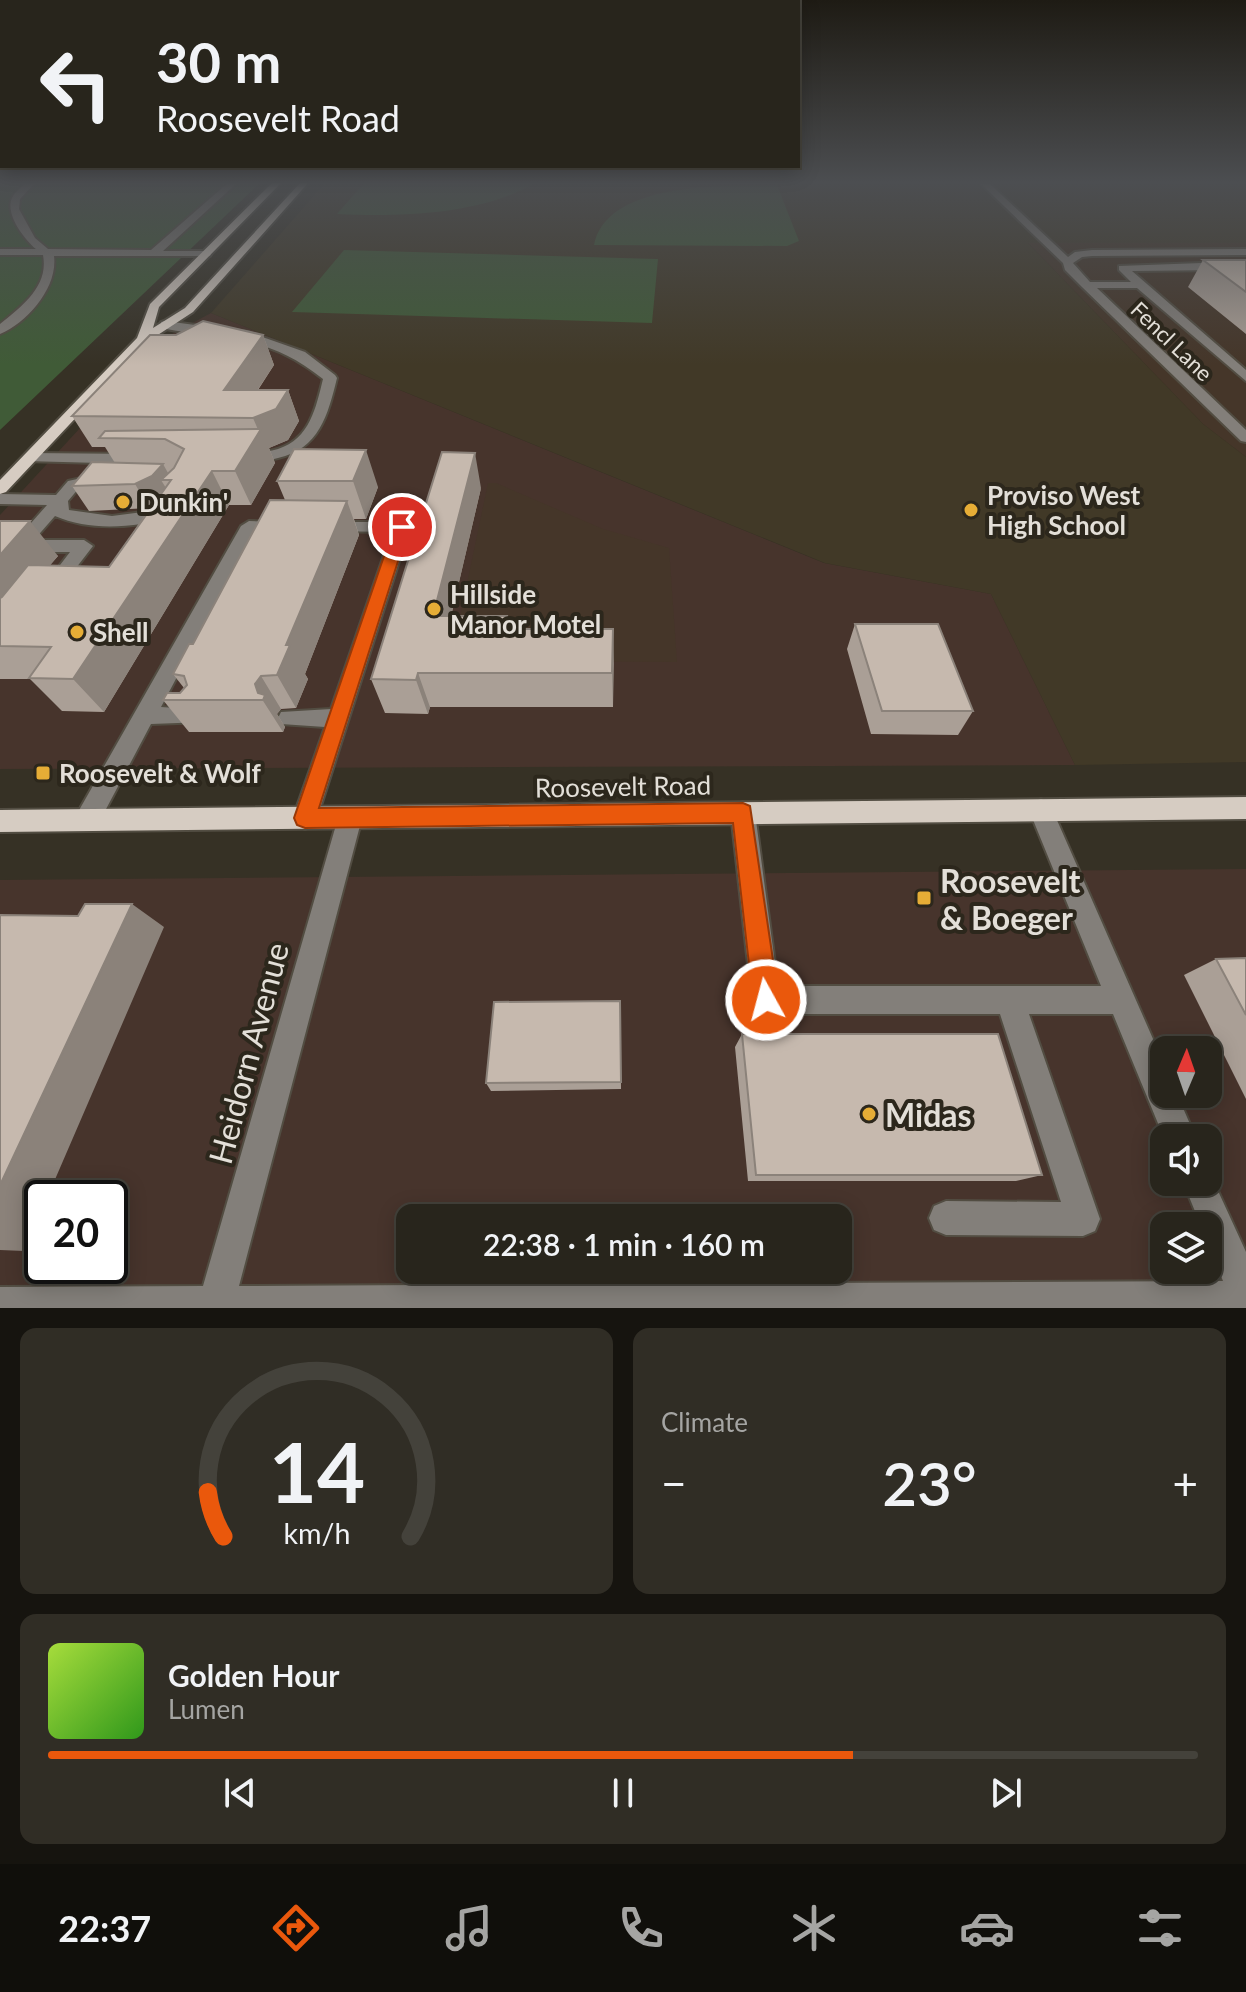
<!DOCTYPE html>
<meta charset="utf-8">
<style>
:root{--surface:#28251c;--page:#302d25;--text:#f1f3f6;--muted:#a5a5a3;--line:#44423b;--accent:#ea580c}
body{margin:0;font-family:Lato,sans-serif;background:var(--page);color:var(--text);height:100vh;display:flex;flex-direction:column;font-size:30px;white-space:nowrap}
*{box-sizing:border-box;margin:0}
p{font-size:26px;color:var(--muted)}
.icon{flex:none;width:44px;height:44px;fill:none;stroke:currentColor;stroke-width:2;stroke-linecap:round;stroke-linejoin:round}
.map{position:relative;height:1308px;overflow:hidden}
.details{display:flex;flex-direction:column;gap:20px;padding:20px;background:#16140f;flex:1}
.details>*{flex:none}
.guide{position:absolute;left:0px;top:0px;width:800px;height:168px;box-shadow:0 4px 20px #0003,0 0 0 2px var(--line);background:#28251c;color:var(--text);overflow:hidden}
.needle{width:52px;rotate:2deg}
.buttons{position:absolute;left:1150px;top:1036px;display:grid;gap:16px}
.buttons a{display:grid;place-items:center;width:72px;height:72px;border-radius:16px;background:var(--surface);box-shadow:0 4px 20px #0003,0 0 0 2px var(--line);font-size:40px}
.speed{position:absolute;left:24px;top:1180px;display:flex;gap:16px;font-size:40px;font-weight:700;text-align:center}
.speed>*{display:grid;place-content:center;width:104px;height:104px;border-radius:50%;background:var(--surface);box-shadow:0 4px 20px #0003,0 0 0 2px var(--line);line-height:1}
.speed .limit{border:4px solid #111;border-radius:12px;background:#fff;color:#111}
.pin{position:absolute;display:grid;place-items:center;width:68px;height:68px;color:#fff;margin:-34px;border:4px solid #fff;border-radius:50%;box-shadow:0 2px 8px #0007}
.me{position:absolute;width:88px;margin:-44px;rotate:353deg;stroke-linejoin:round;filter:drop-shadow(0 0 6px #0008)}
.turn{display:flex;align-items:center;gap:28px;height:168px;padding:0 24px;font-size:36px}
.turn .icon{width:104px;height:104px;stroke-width:2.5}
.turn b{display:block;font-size:56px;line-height:68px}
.big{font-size:60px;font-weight:600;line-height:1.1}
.details .tile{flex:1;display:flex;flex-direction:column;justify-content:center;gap:12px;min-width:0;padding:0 28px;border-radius:16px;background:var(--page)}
.details .dial{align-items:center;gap:0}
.dial svg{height:208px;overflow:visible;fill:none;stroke:var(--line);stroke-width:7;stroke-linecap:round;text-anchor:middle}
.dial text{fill:var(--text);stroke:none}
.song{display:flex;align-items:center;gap:24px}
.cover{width:96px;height:96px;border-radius:12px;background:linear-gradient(135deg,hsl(80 70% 55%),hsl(110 70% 35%))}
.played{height:8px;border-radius:4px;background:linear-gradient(90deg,var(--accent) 70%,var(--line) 70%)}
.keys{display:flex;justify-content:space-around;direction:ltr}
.heat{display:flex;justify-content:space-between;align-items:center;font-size:44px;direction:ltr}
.details .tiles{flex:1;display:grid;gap:20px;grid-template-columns:1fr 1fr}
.tile:last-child{grid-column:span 2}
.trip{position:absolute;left:396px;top:1204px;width:456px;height:80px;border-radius:16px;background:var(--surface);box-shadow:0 4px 20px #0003,0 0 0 2px var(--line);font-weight:600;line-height:80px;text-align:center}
.tab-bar{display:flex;height:128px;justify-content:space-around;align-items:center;background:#100f0b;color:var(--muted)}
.tab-bar .icon{width:56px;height:56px}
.tab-bar .current{color:var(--accent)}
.tab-bar b{font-size:36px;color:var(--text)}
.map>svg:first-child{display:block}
.commercial{fill:#47342c;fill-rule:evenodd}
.industrial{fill:#453629}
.built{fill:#413927}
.green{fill:#405b37}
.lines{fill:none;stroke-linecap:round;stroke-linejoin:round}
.minor-casing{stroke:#524d42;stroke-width:4}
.major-casing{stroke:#524d42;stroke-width:4}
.minor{fill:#837f7a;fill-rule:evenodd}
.major{fill:#d6ccc2;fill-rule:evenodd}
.wall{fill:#aa9f96}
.shaded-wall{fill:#8b827a}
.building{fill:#c6b9ae;stroke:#8b827a;stroke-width:2}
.route{fill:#ea580c;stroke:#983908;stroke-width:2}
.poi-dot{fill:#e6ad36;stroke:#2c271c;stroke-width:3}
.labels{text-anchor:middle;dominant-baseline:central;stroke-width:8;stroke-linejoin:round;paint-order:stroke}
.far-street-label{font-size:22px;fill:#e3dfd8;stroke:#2c271c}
.poi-label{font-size:26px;font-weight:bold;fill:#e3dfd8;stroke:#2c271c;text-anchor:start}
.street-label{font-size:26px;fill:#e3dfd8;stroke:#2c271c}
.near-poi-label{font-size:32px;font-weight:bold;fill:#e3dfd8;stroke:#2c271c;text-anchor:start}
.near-street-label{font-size:32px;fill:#e3dfd8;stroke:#2c271c}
</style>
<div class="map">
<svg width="1246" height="1308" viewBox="0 0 1246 1308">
<rect width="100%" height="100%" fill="#363125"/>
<path class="commercial" d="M211,313L824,563L991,594L1075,765L0,769V515L161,340Z
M1246,869V1308H0V880ZM1164,1050H1208V1094H1164ZM1164,1138H1208V1182H1164ZM42,1198H110V1266H42ZM410,1218H838V1270H410ZM1164,1226H1208V1270H1164Z"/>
<path class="industrial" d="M1027,242L1246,243V457L1203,424Z
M488,483H496L603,529L669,548L677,662L514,661L455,641Z"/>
<path class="built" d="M326,182H1246V243H1028L1203,424L1246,457V762L1075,765L991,594L825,563L211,313Z"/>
<path class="green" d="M0,182H261L0,430Z
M365,182H537C481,215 401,217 337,214Z
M777,185L799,241L787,246L594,245C607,180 728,186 777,185Z
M344,250L658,259L652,323L292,312Z"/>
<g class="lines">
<g class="minor-casing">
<path id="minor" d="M27,182H36L20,199L19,209L35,238L48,249L151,250L229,182H238L163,251H206L211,254L210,256H54C58,287 28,322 0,334V324C22,306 49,286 43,255H0V249H36C24,239 3,212 13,196C16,191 23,186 27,182Z
M979,182H988L1068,257L1075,252L1092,250L1246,249V255L1092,256L1082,257L1073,263L1090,282H1131L1119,270V266L1230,262V266L1222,270L1132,271L1246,370V381L1137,288H1097L1246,430V442L1241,441L1082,287L1065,270L1063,263Z
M165,321L248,332L305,352L335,375L337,378C328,415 319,449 278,458C266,461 253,464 241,461V455C253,452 266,453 278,449C310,439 316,407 323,379C266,333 227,341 161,328V322Z
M30,453L138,454L146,459L138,464L25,461L22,458Z
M96,475L104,480L102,483L79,488L68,501L69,510L112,516L166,509L174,514L172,518C135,527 91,532 55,516L34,540H84L93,546L59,590L53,592L44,586L70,552H25L6,573L0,575V558L47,505L0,504V494L56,495L68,481Z
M249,521L282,522L290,527L282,532H254L161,707L205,710L208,716L205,722L151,724L96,828L87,831L78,828L75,820L78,812L241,526Z
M330,522H402L410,527L317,818L313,826L305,829L297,826L293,818L325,727L281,724L278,718L281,712L331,709L392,532L324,531L322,527Z
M1041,799L1049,802L1164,1064V1094H1177L1196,1138H1164L1113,1014H1029L1100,1219L1095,1231L1083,1236L946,1235L934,1230L929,1218L934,1206L946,1201L1061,1202L1000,1014H766L756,1010L752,1000L731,813L735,805L743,802L751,805L755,813L778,986H1101L1029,810L1033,802Z
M350,807L358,810L362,818L239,1286L1223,1281L1208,1244V1226H1201L1183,1182H1208V1169L1246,1252V1308H0V1287L203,1286L338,818L342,810Z"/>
</g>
<g class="major-casing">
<path id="major" d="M273,182H282L159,307L153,328L185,308L301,182H309L193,312L147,342L6,492L0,494V480L137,338L150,304Z
M1246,797V819L0,832V810Z"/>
</g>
<use href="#minor" class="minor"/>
<use href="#major" class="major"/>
</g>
<path class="wall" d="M1203,260H1246V334L1188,287Z
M263,335L274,365L258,390H288L299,421L288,440L269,448L275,463L251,505H229L104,712L62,711L30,679H0V521L58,556L49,566L109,567L150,508L89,511L72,486L115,463L105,447H92L72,416Z
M294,449L378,487L366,519H354L359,535L305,674L308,679L296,708L281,709L277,714L285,727L283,732H189L163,700L180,693L184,688L173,674L285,500L277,481Z
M481,488L451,616L509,629H613V707H430L428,714L385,713L371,679Z
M855,624L973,711L958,735L871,734L847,649Z
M1246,958V1099L1184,975L1216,959Z
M620,1001L621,1089L491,1091L486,1083Z
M742,1034L1042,1175L1016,1181H748L735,1047Z"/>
<path class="shaded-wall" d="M263,335L274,365L239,418L224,390Z
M288,390L299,421L288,440L269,448L275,463L251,505L235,471L259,432L253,418Z
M366,450L378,487L366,519L353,481Z
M475,453L481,488L443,651L433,616Z
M163,464L177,489L171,480H161L171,496L150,509L135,484Z
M212,471L229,505L104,712L73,679Z
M347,501L359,535L305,674L308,679L296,708L277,675L286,645Z
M30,521L58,556L25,595L0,615V555Z
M613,629L614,664L613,707L612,673Z
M418,673L430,707L428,714L416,680Z
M261,676L281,709L277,714L285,727L283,732L258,693L255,684Z
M132,904L164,927L47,1198H42V1210L24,1251L0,1250V1185Z"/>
<path class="building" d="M1203,260H1246V292Z
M203,321L263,335L224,390H288L276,409L253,418L72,416L150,335H176Z
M261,429L235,471H212L73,679L29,678L51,647L0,646V598L2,597L28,565L109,567L171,480H161L174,468L184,449L165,439L99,438L105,431Z
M294,449L366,450L353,481H277Z
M442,452L475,453L433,616H507L504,629H613L612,673H418L416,680L371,679Z
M92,462L163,464L152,476L135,484L72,486Z
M270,500L347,501L286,645H290L277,675L261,676L255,684L258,693L265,695L263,700H163L167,693H180L187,685L184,676L173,674L189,644H193Z
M0,521H30L0,555Z
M855,624H938L973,711H882Z
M85,904H132L0,1185V915L78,916Z
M1246,958V1015L1216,959Z
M620,1001L621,1082L486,1083L494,1002Z
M742,1034H998L1042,1175H756Z"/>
<linearGradient id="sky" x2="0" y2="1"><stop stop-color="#1e1b14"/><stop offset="0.5" stop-color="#4c4e51"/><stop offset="1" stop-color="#4c4e51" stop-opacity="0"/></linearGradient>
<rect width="1246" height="365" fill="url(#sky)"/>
<path class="route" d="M402,522L409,527L319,808L743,803L750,806L779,1000L775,1009L766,1013L757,1009L753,1000L733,823L305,828L297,825L294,818L394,527Z"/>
<g class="poi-dot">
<circle cx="123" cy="502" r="8"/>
<circle cx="971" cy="510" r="8"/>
<circle cx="434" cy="609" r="8"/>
<circle cx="77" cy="632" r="8"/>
<rect x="35" y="765" width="16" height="16" rx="4"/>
<rect x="916" y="890" width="16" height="16" rx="4"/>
<circle cx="869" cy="1114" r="8"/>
</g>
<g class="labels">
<g class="far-street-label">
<text transform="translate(1172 341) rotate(44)">Fencl Lane</text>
</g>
<g class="poi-label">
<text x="987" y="495">Proviso West<tspan x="987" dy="30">High School</tspan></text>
<text x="139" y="502">Dunkin'</text>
<text x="450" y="594">Hillside<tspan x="450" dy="30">Manor Motel</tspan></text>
<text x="93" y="632">Shell</text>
<text x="59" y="773">Roosevelt &amp; Wolf</text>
</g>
<g class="street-label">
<text transform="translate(623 786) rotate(-1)">Roosevelt Road</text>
</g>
<g class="near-poi-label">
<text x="940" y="880">Roosevelt<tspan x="940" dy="37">&amp; Boeger</tspan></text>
<text x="885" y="1114">Midas</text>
</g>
<g class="near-street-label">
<text transform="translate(248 1053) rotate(-75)">Heidorn Avenue</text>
</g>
</g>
</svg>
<div class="buttons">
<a><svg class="needle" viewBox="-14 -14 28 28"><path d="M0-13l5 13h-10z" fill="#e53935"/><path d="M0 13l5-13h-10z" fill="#a5a5a3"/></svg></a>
<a><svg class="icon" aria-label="sound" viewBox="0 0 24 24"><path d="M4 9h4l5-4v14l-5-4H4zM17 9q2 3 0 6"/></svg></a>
<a><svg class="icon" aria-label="layers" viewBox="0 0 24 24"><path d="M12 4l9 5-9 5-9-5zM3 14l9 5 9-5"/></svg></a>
</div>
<div class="speed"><div class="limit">20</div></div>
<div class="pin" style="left:402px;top:527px;background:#d93025"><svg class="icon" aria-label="arrive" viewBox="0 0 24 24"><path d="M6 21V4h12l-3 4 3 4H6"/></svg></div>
<svg class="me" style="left:766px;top:1000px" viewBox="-20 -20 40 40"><circle r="17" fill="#ea580c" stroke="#fff" stroke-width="3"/><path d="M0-11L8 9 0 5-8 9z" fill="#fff"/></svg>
<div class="trip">22:38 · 1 min · 160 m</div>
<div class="guide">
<div class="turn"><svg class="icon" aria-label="left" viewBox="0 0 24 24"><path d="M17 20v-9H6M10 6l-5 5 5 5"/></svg><div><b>30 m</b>Roosevelt Road</div></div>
</div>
</div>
<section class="details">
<div class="tiles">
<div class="tile dial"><svg viewBox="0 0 100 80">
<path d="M14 69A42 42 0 1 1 86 69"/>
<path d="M14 69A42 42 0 0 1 8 52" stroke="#ea580c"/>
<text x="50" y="56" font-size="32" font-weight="700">14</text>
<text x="50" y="72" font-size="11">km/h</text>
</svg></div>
<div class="tile"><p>Climate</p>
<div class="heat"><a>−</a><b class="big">23°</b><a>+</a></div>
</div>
<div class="tile">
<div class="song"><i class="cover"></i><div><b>Golden Hour</b><p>Lumen</p></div></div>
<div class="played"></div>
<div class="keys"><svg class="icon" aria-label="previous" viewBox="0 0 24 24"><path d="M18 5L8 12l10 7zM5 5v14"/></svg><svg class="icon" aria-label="pause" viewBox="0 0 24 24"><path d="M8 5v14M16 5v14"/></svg><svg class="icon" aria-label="next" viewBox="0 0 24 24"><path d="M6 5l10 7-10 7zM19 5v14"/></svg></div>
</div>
</div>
</section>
<nav class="tab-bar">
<b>22:37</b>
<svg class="icon current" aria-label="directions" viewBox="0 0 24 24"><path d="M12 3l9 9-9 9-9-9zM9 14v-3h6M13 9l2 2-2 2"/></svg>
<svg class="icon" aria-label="music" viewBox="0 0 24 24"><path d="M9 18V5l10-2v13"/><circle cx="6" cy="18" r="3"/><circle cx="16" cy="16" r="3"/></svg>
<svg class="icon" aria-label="phone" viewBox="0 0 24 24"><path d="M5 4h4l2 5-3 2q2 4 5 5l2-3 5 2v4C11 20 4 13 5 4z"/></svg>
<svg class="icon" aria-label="climate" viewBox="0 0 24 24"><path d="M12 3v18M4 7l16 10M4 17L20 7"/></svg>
<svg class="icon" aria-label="car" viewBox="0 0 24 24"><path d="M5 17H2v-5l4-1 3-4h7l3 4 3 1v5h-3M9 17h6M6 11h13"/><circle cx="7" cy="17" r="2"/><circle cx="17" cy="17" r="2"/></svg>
<svg class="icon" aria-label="filters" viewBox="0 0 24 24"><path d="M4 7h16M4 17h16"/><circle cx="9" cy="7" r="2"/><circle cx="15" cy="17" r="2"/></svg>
</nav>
